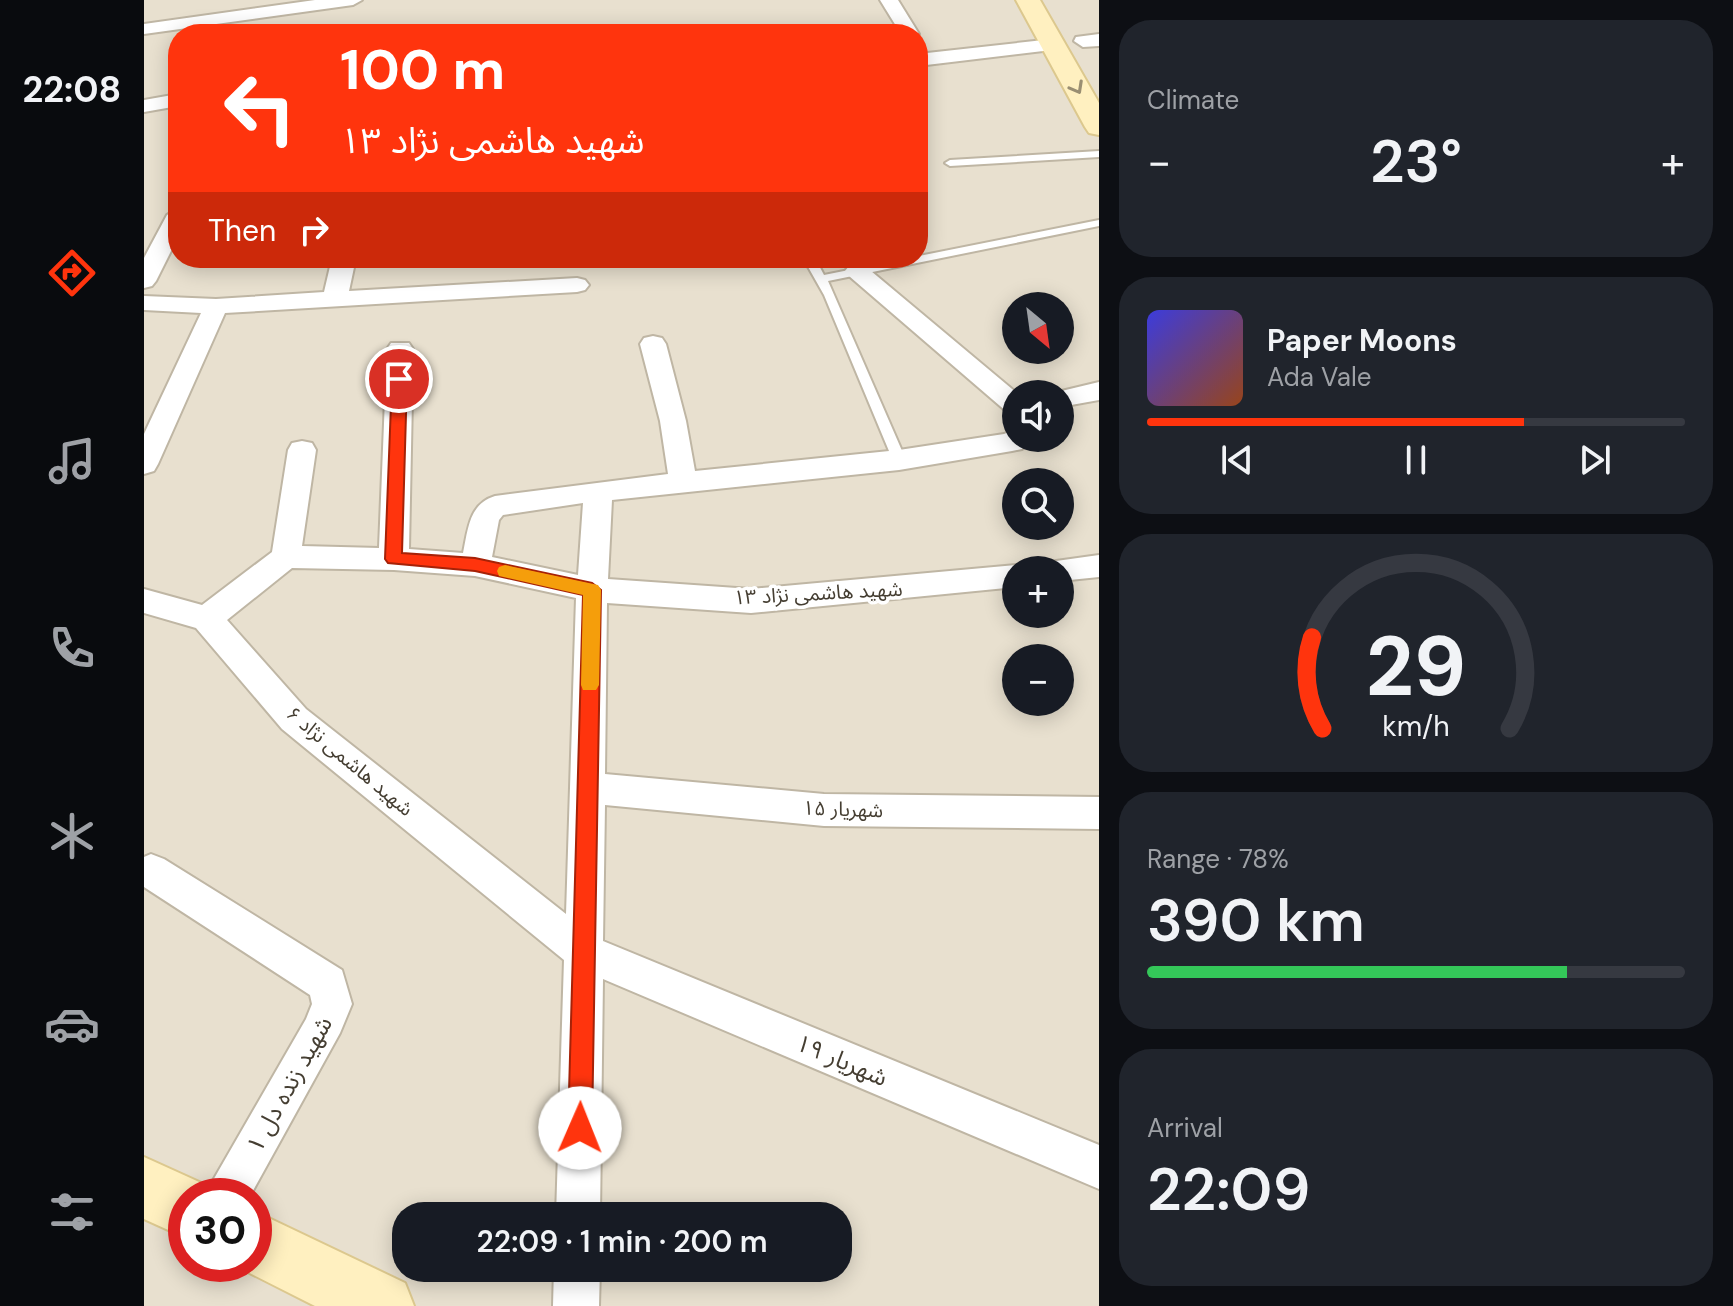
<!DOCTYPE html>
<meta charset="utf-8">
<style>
:root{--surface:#171b24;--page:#20242c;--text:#f1f3f6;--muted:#9ea1a6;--line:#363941;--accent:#ff340d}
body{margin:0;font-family:"DM Sans","Noto Sans Arabic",sans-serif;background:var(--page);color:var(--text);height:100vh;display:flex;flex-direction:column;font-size:30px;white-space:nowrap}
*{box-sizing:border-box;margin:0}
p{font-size:26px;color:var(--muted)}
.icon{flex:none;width:44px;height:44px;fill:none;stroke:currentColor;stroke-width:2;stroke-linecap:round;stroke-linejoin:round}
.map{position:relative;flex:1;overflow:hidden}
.details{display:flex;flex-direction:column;gap:20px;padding:20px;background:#0d0f14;width:634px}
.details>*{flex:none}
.guide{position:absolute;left:24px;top:24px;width:760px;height:244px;border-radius:32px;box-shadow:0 4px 20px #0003;background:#ff340d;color:#fff;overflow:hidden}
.needle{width:52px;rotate:151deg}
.controls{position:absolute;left:858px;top:292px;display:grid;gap:16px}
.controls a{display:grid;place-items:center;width:72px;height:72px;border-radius:50%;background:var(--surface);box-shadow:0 4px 20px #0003;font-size:40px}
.speed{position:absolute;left:24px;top:1178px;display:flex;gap:16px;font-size:40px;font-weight:700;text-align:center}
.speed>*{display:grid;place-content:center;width:104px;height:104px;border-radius:50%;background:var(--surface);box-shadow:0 4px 20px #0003;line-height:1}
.speed .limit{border:12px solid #d22;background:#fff;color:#111}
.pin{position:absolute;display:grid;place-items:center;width:68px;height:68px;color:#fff;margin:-34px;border:4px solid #fff;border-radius:50%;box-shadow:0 2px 8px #0007}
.me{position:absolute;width:88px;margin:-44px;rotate:1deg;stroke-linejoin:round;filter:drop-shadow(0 0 6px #0008)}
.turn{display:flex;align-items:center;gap:28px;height:168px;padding:0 40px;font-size:36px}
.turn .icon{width:104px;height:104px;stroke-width:2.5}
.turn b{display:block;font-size:56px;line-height:68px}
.then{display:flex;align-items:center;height:76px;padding:0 40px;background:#0003;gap:16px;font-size:30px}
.big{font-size:60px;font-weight:600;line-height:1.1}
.details .tile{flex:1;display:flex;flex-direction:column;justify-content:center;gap:12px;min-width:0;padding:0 28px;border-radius:32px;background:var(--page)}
.details .dial{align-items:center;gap:0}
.dial svg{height:208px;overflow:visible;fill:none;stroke:var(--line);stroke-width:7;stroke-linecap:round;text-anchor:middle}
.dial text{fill:var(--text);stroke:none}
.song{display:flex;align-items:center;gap:24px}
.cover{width:96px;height:96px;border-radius:12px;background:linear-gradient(135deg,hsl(240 70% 55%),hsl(20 70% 35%))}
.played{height:8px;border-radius:4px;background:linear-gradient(90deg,var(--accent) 70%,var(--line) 70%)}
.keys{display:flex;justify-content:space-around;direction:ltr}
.heat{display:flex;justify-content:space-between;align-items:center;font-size:44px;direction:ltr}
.charge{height:12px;border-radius:6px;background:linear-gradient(90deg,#34c759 78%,var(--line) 0)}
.trip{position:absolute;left:248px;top:1202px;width:460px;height:80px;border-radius:32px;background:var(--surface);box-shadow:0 4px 20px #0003;font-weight:600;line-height:80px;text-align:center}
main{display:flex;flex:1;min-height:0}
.menu{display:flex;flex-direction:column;width:144px;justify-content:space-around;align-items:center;background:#090b0e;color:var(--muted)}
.menu .icon{width:56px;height:56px}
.menu .current{color:var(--accent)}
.menu b{font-size:36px;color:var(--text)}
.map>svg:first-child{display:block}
.residential{fill:#e8e0cf;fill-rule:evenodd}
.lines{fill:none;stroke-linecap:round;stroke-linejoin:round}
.lane-casing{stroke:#bfb6a4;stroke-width:4}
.street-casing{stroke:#bfb6a4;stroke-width:4}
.secondary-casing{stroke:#dcc88e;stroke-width:4}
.lane{fill:#fff;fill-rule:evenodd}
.street{fill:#fff;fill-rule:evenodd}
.secondary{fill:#fff0c0;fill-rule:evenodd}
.oneway{stroke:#998e72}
.route{fill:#ff340d;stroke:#a62208;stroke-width:2}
.slow{fill:#f59e0b}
.labels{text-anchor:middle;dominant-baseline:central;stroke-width:7;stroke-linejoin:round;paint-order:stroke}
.street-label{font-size:20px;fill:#453e32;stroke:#fff}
.near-street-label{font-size:24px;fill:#453e32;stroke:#fff}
</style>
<main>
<nav class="menu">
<b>22:08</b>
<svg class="icon current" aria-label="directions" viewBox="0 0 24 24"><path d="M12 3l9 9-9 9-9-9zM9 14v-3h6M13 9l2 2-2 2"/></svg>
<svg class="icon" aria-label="music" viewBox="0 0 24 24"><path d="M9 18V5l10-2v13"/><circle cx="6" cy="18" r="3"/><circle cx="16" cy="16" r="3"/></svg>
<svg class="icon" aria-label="phone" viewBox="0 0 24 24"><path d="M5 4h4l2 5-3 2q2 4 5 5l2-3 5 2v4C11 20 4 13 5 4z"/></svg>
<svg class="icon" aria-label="climate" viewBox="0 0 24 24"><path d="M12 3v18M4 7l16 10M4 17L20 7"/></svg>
<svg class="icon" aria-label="car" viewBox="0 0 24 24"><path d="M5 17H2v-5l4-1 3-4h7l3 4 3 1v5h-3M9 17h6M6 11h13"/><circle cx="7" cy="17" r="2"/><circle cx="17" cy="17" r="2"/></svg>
<svg class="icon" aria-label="filters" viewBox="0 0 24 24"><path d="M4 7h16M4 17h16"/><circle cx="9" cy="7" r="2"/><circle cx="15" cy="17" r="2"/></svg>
</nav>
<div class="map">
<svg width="955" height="1306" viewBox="0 0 955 1306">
<rect width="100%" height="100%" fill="#f3eee2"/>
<path class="residential" d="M0,0H955V1306H0ZM34,34H774V258H34ZM872,306H916V350H872ZM872,394H916V438H872ZM872,482H916V526H872ZM872,570H916V614H872ZM872,658H916V702H872ZM42,1196H110V1264H42ZM262,1216H694V1268H262Z"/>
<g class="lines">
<g class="lane-casing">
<path id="lane" d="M955,151V157L806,166L801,163L806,160Z
M955,220V226L684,281L762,460L760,463H750L680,295L659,258H671L680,275Z"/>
</g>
<g class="street-casing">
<path id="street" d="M171,0H218L209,5L0,34V24Z
M736,0H754L775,34L774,36L757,34Z
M955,34V46L939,47L930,41L932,37Z
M909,39L916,41L918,45L916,49L774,66V54Z
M34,94V106L0,112V100Z
M34,208V237L12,281L8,286L0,288V258L23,215Z
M188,258H212L205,291L433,278L441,280L445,285L441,290L433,292L81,313L14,464L10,471L0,474V434L57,313L0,310V296L72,299L180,292Z
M713,264L721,266L874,394H872V415L863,412L705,276L701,271L705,266Z
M509,336L518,338L522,344L542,421L551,471L755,450L860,434L872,429V438H886L878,449L868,451L755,470L468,500L464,579L607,589L872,565L884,570H872V587L607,613L463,603L461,774L680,794L955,797V829L680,826L461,805L459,941L955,1145V1189L459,979L456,1216H412L420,960L138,729L52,628L0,613V589L58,605L128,552L144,450L148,443L158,441L168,443L172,450L158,546L235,548L243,349L247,343H265L269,349L265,549L319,553C324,529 325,504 351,496L524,474L516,421L496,344L500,338ZM439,503L434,575L348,557L355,520L359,515ZM148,568L250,570L331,576L432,598L422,914L162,709L83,620Z
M955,382V400L916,407V394H905Z
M955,555V577L916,581V570H901L905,562Z
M7,854L20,859L198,970L208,1004L196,1033L106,1196H60L162,1019L168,1004L166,995L0,887V857Z
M410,1268H456L455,1306H409Z"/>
</g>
<g class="secondary-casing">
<path id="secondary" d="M872,0H896L955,103V135L945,133L941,127Z
M0,1157L64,1186L67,1196H42V1238L0,1219Z
M110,1211L261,1283L270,1306H171L88,1264H110Z"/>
</g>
<use href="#lane" class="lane"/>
<use href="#street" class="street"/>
<use href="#secondary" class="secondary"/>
</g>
<defs><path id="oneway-chevron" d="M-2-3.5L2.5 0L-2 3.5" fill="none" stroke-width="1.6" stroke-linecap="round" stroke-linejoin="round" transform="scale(2)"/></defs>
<use class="oneway" href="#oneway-chevron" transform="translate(933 88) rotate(61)"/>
<path class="route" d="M255,374L263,379L258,553L331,558L448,583L457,590L448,1128L445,1137L436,1140L428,1137L424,1128L439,595L331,571L244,563L241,559L248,379Z"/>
<path class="slow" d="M361,565L454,585L457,590L455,685L452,690H439L437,685L439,595L355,576L353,571L355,567Z"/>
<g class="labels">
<g class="street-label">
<text transform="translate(674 593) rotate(-3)">شهید هاشمی نژاد ۱۳</text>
<text transform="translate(206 761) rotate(40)">شهید هاشمی نژاد ۶</text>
<text transform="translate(699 809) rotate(2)">شهریار ۱۵</text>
</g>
<g class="near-street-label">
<text transform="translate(698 1060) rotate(23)">شهریار ۱۹</text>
<text transform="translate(145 1084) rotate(-61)">شهید زنده دل ۱</text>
</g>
</g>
</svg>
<div class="controls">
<a><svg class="needle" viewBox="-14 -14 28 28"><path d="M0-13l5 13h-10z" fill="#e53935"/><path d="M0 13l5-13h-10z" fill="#9ea1a6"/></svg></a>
<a><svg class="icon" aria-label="sound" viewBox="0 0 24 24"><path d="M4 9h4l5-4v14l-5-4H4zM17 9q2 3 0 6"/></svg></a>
<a><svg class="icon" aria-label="search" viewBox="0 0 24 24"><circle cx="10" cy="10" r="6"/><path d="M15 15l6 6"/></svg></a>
<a>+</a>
<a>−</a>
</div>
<div class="speed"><div class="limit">30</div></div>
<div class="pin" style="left:255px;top:379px;background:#d93025"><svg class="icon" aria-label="arrive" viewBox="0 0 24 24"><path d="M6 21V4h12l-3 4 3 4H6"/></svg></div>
<svg class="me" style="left:436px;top:1128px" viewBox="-20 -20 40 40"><circle r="19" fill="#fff"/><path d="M0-13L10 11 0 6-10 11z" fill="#ff340d"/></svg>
<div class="trip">22:09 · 1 min · 200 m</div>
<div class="guide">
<div class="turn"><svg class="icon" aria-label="left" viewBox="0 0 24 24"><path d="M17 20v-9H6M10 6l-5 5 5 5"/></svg><div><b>100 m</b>شهید هاشمی نژاد ۱۳</div></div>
<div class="then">Then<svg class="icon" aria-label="right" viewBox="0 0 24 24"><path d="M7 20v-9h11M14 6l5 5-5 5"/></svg></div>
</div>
</div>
<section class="details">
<div class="tile"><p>Climate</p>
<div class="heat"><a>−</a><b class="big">23°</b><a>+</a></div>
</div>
<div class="tile">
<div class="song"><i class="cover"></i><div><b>Paper Moons</b><p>Ada Vale</p></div></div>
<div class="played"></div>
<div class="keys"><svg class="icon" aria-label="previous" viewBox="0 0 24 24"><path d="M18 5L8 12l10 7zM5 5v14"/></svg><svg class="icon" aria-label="pause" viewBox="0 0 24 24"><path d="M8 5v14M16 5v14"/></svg><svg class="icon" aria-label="next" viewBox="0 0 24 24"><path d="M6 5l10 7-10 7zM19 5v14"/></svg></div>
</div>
<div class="tile dial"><svg viewBox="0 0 100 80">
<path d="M14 69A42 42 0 1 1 86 69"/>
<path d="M14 69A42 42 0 0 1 10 34" stroke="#ff340d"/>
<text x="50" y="56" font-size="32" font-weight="700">29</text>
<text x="50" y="72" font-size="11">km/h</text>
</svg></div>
<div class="tile"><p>Range · 78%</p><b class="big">390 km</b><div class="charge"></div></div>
<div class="tile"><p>Arrival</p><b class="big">22:09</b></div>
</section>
</main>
